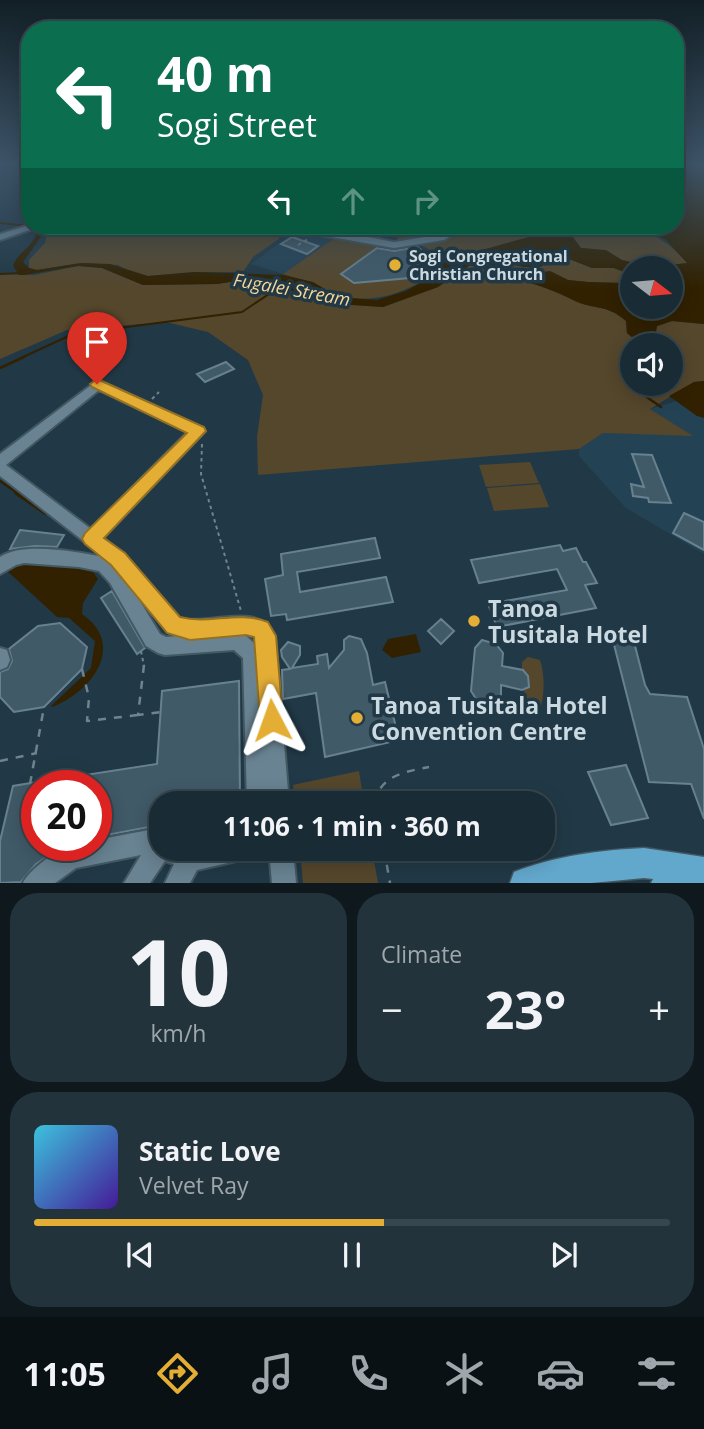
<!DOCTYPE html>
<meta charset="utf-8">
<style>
:root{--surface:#192b34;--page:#22333c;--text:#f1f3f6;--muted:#9fa7ac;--line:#37474f;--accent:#e4ae35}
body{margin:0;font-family:"Open Sans",sans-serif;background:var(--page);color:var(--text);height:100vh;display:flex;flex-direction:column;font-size:26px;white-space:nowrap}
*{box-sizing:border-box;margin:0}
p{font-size:23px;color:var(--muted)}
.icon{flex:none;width:38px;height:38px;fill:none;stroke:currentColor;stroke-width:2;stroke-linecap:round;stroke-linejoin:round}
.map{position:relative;height:883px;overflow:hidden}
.panel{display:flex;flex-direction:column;gap:10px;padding:10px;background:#0e181d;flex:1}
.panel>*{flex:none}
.guide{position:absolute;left:21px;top:21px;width:663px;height:214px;border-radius:28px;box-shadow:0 4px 18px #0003,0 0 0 2px var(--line);background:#0b6e4f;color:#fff;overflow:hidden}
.needle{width:46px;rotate:106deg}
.buttons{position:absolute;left:620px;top:256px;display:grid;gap:14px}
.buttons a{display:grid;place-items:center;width:63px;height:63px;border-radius:50%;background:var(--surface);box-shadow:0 4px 18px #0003,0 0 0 2px var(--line);font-size:35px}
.speed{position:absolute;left:21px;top:770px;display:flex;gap:14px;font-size:35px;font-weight:700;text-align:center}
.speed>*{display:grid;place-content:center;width:91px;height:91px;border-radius:50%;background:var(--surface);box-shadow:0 4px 18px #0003,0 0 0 2px var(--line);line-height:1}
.speed .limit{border:10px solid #d22;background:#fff;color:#111}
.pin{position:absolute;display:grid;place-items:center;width:60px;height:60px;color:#fff;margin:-72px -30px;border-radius:50% 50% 50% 0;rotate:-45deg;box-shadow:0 0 7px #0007}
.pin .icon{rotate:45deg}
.me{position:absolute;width:77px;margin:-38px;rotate:356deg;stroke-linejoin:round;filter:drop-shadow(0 0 5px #0008)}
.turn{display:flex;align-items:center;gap:24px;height:147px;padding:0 21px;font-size:32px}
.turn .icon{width:91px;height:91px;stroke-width:2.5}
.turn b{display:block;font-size:49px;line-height:60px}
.lanes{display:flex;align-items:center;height:66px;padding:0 21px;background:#0003;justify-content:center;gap:35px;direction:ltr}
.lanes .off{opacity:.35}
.big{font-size:52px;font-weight:700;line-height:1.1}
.panel .tile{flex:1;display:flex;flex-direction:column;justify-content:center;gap:10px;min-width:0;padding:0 24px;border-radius:28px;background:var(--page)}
.panel .dial{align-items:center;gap:0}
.dial b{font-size:91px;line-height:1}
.song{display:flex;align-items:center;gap:21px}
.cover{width:84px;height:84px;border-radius:10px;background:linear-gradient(135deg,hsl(190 70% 55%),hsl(260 70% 35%))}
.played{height:7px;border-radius:4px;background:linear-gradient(90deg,var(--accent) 55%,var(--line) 55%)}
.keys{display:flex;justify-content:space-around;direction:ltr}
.heat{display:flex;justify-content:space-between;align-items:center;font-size:38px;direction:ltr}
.panel .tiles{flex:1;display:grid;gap:10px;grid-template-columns:1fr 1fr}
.tile:last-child{grid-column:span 2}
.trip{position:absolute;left:149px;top:791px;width:406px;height:70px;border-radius:28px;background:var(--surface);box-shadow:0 4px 18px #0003,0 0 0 2px var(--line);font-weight:700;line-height:70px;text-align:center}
.tabs{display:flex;height:112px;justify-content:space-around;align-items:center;background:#0a1115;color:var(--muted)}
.tabs .icon{width:49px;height:49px}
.tabs .on{color:var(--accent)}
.tabs b{font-size:32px;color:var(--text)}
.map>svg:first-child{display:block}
.built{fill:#234354}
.green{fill:#55472c}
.water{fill:#312100;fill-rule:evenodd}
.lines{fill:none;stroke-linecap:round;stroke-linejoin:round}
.stream-far2{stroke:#312100;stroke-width:2}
.stream-far1{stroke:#312100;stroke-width:2.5}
.stream{stroke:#312100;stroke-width:3.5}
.building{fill:#415a68;stroke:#678190;stroke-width:2}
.minor-casing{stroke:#425862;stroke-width:4}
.major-casing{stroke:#425862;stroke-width:3}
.path-far1{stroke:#70838e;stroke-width:2;stroke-dasharray:3.5 3.5;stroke-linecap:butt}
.path{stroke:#70838e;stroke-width:2.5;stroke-dasharray:8 8;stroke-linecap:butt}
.minor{fill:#698392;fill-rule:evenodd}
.major{fill:#62a7cc;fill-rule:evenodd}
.route{fill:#e4ae35;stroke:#947122;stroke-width:2}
.poi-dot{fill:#e4ae35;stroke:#213946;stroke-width:2.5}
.labels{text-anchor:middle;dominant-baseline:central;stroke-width:7;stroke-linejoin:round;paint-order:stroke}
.far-poi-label{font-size:16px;font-weight:bold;fill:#cbd9e1;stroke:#213946;text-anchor:start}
.far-water-label{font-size:18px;font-style:italic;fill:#f7d698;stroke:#213946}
.near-poi-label{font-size:23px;font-weight:bold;fill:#cbd9e1;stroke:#213946;text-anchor:start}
</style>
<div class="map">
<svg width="704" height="883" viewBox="0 0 704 883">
<rect width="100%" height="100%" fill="#213946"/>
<path class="built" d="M295,226H361L349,239L336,237L283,274L251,264L300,228Z
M704,393V554L626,508L579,456V449L603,433L691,435L650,409Z"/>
<path class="green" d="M49,226H257L280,238L253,257L243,272H195L148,276L136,275L118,265L81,263L37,270L29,268V260L45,243Z
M396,226H548L540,234L453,258L444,257L417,243L397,241L400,228Z
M600,226C642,226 659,233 688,263C666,265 643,270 622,260C603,252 604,250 581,248L571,234L586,233Z
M336,237L378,247L341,274L354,283L410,278L421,269L434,268L431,277C398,295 367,307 330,292C323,289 317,284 310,282C301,279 292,278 283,274Z
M564,257L592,268H614L632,275V279L622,283L588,282L568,280L550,271L521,276L491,262C513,259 516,272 542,265L537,260Z
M470,265C506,276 542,284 575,301C595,310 607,304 626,321L627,333L641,344L632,345V364L623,370V381L632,379V383H670V345H652L656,338L657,326L672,321L704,324V381L694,382L650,409L693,436L603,433L579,449L258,475L257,437L263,395L248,360L208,332L166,322L67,330L0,359V274L34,275L78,266L102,268L143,285L217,284L243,280L292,291L322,303L383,307L438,287Z
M530,462L539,483L486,487L479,465Z
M540,484L549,507L494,511L487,488Z
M528,657L540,660C545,675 545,697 539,712C521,701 522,681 522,662Z
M359,771L364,803H295L293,785Z
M300,849H372L378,883H303Z"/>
<path class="water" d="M676,165H704V324L672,321L657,326L652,345H641L627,333L626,321C607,304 595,310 575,301C542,284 506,276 470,265L438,287L383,307L322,303L292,291L243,280L217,284L143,285L102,268L78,266L24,275H19L13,266C18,251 34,247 37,231L32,227L42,226L46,230L23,262L29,268L37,270L81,263L110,264L148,276L195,272L284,275L313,282L330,292L351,298L377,300L406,291L431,277L434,268L453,258L540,234L548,226H600L586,233L571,235L581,248L606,250L622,260L654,267L687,263L665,239L626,226H676ZM564,257L592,268H614L632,275V268H670V306H632V279L622,283L588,282L568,280L550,271L521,276L492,262C511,259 518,271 543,266L538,260Z
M704,381V418L697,416L669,396L694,382Z
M26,561L92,570L98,579L83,603L82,614C127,645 92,692 52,707L51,706L91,668L95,641L69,618L57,617L6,570L15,563Z
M416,634L421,652L392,658L382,650L388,639Z"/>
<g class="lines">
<path class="stream-far2" d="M0,223L30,226
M533,266L543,275
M0,274L20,273
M21,358L73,334L242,312L278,288"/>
<path class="stream-far1" d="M0,368L24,357
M633,383L638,391L661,407
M0,481L19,494"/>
<path class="stream" d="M16,493L45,513"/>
</g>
<path class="building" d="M292,237L318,246L307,254L281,244Z
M417,247L439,262L434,268L421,269L410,278L354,283L341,274L377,248L394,251Z
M226,362L234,369L205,382L197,374Z
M632,454L652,455L671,503L649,502L648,498L633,496L631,484L644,487Z
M684,513L704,522V550L673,533Z
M20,530L64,535L57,547L36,546L10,549Z
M375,538L380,558L297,572L300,592L386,577L393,602L287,620L286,614L271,616L265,579L283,575L281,554Z
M560,545L563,551L576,548L583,562H586L597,583L585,585L596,608L497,627L488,604L567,590L557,569L479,583L471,560Z
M112,591L145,648L137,654L101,598Z
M441,619L454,631L441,644L428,631Z
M60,623L87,647L82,669L44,707L14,712L0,697V672L8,669L12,661L9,649L38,626Z
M610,629L631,630L645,685L650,694L687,697L704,749V819L691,784L649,782Z
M349,636L361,639L367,653L373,685L385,682L399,740L325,757L316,693L283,699L282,670L290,669L282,657L281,650L288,642L300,646V655L292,668L318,664L317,656L327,654L329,668L344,650V640Z
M482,640L496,644L503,653L502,666L523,670L528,676L529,687L522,690L501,685V698L493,706L478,702L471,691L475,648Z
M239,681L240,803H161V832L149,827L96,837V786H47L46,781L157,764L162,691Z
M626,765L648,818L611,825L588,772Z
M37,782V845H64L36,864L21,882L0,883V841L13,786Z"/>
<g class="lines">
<g class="minor-casing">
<path id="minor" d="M30,225L41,226L0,240V234Z
M298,226H310L394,242L444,234L449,237L444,240L394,248L320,235Z
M98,380L203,428L205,431L103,538L124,554L179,619C209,626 260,600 275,636L289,803H247L243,658L234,650L165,655L158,653L146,646L110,583L99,571L79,567L24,563L16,565L0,574V557C23,541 77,552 104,557L0,476V454ZM99,390L188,432L91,529L6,465ZM132,588L168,632L178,636L166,637L160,634ZM243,634L255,636L257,646L245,635Z
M0,648L7,650L10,660L7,667L0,670Z
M149,830L161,835V849H258L254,857L197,870L190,883H165L174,864L165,861L150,883H124L141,855L76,868L55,883H23C28,871 59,847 73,845C80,844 89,845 96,845V840Z
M269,849H293L296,883H272Z"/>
</g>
<g class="major-casing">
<path id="major" d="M644,848L704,857V883H651L653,879L644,878L592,883H510L514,872C554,856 601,850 644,848Z"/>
</g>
<path class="path-far1" d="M298,245L310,238
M152,399L159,392
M202,444L201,474L241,611
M141,651L144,666"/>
<path class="path" d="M144,665L138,715L161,712
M82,669L89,698L87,721L138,715
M0,761L37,753
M30,784L44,707
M374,803C381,775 404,772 429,767
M384,849L390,883"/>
<use href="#minor" class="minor"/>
<use href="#major" class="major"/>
</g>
<linearGradient id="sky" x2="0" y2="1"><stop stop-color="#121f26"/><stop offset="0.57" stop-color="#3d5468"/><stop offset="1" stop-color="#3d5468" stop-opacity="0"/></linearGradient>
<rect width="704" height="289" fill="url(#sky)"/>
<path class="route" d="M97,379L204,427L206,431L104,538L125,553L180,617C210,625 237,610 268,622L276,636L283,720L280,728L272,731L264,728L260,720L254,637L246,635L190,640L167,633L111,565L85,544L82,539L85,533L187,433L92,387L90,384Z"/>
<g class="poi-dot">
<circle cx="395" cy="265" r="7"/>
<circle cx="474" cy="621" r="7"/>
<circle cx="357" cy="718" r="7"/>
</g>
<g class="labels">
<g class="far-poi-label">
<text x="409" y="256">Sogi Congregational<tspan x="409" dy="18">Christian Church</tspan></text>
</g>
<g class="far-water-label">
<text transform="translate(292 289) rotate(10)">Fugalei Stream</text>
</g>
<g class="near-poi-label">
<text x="488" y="608">Tanoa<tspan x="488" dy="26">Tusitala Hotel</tspan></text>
<text x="371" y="705">Tanoa Tusitala Hotel<tspan x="371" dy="26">Convention Centre</tspan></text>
</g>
</g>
</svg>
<div class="buttons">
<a><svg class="needle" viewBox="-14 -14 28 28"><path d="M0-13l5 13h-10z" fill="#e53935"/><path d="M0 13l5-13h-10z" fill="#9fa7ac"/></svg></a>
<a><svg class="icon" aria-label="sound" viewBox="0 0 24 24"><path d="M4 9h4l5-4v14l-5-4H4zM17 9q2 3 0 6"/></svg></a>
</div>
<div class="speed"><div class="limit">20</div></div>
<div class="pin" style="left:97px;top:384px;background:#d93025"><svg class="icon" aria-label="arrive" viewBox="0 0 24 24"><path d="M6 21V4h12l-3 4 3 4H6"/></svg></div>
<svg class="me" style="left:272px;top:720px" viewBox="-20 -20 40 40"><path d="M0-17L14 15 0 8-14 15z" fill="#e4ae35" stroke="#fff" stroke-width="4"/></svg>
<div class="trip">11:06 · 1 min · 360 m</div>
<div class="guide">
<div class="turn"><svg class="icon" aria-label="left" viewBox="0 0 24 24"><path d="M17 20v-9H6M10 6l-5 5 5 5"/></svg><div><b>40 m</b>Sogi Street</div></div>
<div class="lanes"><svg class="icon" aria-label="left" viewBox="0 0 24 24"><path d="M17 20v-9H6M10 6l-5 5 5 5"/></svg><svg class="icon off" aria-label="ahead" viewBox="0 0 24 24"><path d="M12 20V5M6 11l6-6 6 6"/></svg><svg class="icon off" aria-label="right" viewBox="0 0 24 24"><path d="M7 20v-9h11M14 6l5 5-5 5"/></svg></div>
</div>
</div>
<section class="panel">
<div class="tiles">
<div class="tile dial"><b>10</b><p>km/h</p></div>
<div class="tile"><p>Climate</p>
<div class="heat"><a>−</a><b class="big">23°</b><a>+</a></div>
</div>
<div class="tile">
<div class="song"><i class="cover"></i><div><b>Static Love</b><p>Velvet Ray</p></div></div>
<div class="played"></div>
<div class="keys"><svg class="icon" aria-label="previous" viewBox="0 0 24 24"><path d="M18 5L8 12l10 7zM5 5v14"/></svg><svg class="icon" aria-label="pause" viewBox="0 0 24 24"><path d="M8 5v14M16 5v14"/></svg><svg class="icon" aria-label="next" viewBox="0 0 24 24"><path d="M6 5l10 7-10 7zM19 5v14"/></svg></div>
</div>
</div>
</section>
<nav class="tabs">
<b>11:05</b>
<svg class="icon on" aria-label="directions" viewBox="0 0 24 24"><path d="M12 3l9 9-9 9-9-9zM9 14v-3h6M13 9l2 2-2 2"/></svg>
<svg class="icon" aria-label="music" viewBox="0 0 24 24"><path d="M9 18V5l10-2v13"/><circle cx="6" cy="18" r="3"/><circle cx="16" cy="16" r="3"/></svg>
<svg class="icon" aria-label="phone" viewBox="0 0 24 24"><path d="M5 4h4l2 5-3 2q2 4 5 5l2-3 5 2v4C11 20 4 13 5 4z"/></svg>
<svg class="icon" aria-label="climate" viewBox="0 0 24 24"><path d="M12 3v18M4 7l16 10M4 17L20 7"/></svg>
<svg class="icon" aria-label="car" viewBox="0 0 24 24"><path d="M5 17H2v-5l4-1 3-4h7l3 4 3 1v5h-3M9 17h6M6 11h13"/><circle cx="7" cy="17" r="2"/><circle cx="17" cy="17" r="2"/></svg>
<svg class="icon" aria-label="filters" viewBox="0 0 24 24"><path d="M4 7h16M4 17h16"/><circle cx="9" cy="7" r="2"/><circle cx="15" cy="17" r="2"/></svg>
</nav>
